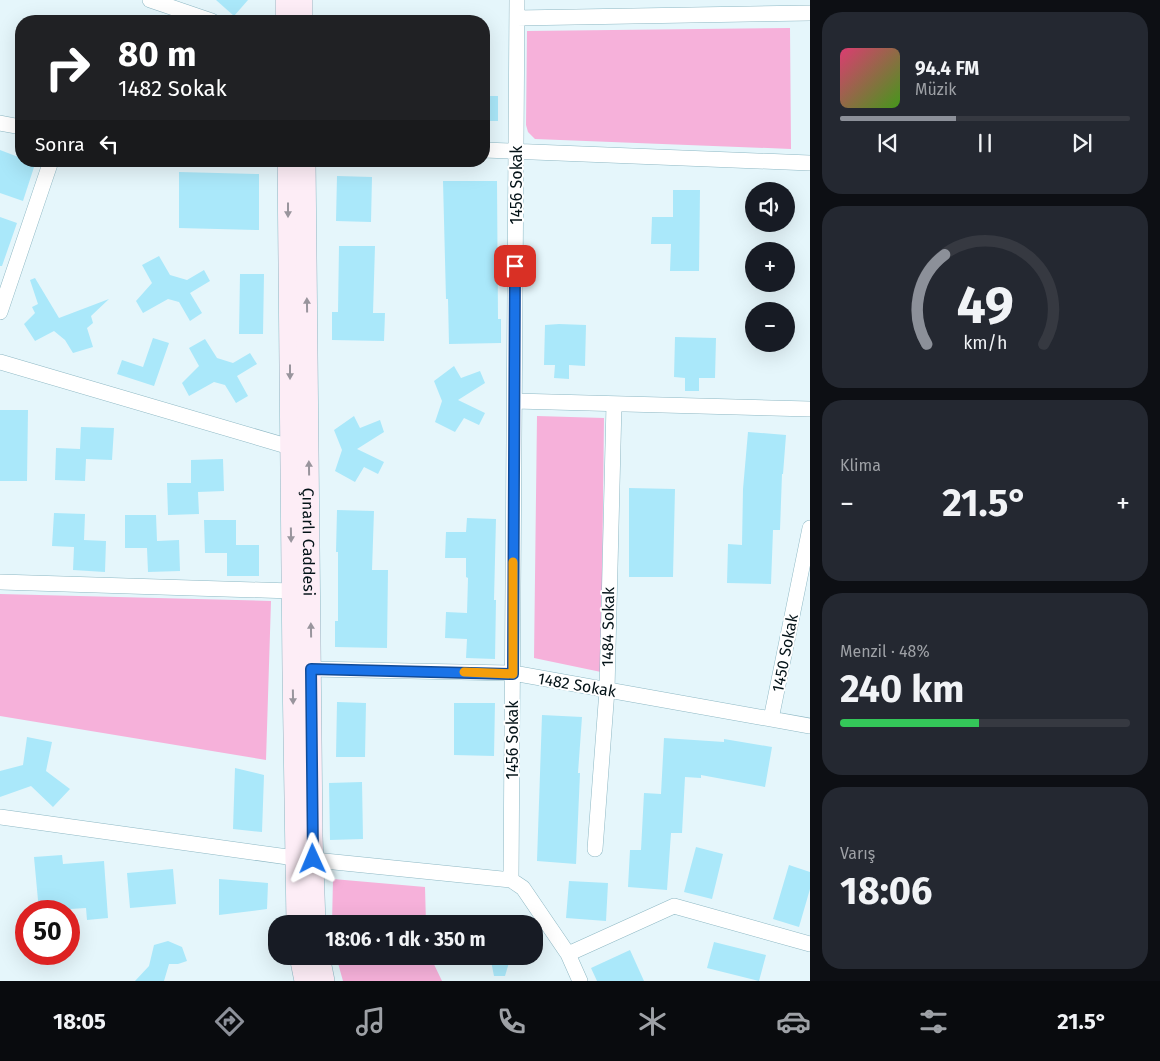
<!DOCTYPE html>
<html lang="tr">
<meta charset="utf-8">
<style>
:root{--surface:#171b24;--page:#242831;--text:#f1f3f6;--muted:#9ea1a6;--line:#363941;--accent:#8c9099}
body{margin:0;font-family:"Fira Sans",sans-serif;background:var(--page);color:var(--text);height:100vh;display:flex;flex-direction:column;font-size:19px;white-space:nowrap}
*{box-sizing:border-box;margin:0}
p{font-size:16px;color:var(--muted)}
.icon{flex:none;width:28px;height:28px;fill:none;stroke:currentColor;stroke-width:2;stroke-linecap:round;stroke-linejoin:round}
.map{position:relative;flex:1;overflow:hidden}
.details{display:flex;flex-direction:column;gap:12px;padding:12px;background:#0d0f14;width:350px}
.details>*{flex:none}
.top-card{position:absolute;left:15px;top:15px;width:475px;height:152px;border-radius:20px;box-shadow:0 5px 20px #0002;background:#202124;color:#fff;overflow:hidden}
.buttons{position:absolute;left:745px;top:182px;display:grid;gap:10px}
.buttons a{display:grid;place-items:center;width:50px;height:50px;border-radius:50%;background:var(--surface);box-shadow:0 5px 20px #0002;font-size:25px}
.speed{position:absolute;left:15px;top:900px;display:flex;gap:10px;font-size:25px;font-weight:700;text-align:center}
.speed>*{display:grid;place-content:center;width:65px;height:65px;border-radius:50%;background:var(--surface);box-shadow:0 5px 20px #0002;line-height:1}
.speed .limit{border:8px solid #d22;background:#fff;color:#111}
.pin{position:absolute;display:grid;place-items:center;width:42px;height:42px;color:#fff;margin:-21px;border-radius:10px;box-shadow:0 2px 8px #0006}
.me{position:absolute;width:55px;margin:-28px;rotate:359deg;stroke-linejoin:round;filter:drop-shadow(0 0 4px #0008)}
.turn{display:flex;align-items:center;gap:18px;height:105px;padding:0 20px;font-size:22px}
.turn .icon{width:65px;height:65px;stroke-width:2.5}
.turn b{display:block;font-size:35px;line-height:42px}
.then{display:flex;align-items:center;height:48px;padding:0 20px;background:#0003;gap:10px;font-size:19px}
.big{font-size:38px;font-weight:700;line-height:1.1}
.details .widget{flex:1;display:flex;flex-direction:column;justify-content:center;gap:8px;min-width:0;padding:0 18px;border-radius:20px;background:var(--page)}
.details .dial{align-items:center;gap:0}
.dial svg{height:130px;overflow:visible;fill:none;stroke:var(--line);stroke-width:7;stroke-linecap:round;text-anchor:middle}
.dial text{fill:var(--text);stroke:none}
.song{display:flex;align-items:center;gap:15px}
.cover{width:60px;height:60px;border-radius:8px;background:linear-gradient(135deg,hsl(340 70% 55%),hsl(100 70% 35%))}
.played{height:5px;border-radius:2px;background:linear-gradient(90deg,var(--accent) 40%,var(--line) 40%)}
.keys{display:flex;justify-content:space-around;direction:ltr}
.heat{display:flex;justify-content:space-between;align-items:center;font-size:28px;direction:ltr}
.charge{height:8px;border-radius:4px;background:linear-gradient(90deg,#34c759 48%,var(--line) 0)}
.trip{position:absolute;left:268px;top:915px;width:275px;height:50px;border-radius:20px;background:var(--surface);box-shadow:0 5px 20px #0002;font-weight:700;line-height:50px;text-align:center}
.dock{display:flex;height:80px;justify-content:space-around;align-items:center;background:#090b0e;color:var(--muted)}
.dock .icon{width:35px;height:35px}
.dock .selected{color:var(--accent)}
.dock b{font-size:22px;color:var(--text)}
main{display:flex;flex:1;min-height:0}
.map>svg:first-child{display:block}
.green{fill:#f6b1da}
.building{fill:#aae8fa}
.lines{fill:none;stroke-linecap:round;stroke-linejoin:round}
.street-casing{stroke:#8eb8c4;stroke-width:16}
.secondary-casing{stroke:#8eb8c4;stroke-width:22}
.street{stroke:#fff;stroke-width:15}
.secondary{stroke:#fdedf6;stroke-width:21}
.oneway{fill:#99959d}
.route-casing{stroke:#114b97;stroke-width:12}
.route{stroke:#1a73e8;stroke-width:9}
.slow{stroke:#f59e0b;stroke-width:9}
.labels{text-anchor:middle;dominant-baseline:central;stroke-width:4;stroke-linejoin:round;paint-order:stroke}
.street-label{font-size:16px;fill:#031217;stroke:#fff}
</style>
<main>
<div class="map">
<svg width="810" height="981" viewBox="0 0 810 981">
<rect width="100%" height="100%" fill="#e5f6fb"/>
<path class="green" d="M790,28L791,149L535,139L528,132L526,125L527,31Z
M537,416L604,418L601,672L534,658Z
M0,594L271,601L266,760L0,716Z
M333,879L425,887L426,924H332Z
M336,956H430L442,981H343Z"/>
<path class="building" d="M216,0H248L234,16Z
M484,96H498V121H484Z
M0,150L21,158V161H36L23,201L0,193Z
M179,172L259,174V230L179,228Z
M337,176L372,177L371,222L336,221Z
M443,181H497L498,319H501V343L449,344L448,299H446Z
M673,190H700L699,271H670L671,244H651L652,217H673Z
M0,217L17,223L2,266H0Z
M339,246H375L373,313H385L384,341L332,340V312H338Z
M159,256L170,275L187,280L204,270L210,281L190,293L202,313L190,321L179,302L168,299L143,313L136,301L152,283L142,265Z
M240,274H264L263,334H239Z
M35,278L59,318L109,299L91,316L93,323L87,328L93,347L73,353L65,340L54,331L35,341L24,324L35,313L32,307L38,304L30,280Z
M559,324L586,325L585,366L569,365V379L554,378L555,365H544L545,325Z
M675,337L716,338L715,378H699V391H685V378L674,377Z
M153,338L169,343L154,386L117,374L122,360L143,367Z
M205,339L217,358L233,363L250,353L257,364L237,376L248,396L236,403L225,385L214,382L189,396L182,383L199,366L189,348Z
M454,366L461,378L480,371L485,383L458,400L485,413L479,425L464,418L455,432L435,422L442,401L434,381Z
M0,410H28L27,481H0Z
M354,416L360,428L380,420L384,432L357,449L384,462L378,474L364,467L355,482L335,471L342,450L334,430Z
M81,427L114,428L112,460L86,459L85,481L55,480L56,448L80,449Z
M748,432L786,435L783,474H782L780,530H773L771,584L727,583L728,544L742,545L743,489Z
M223,459L224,491L198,492L199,514L168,515L167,483H191V460Z
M629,488L675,489L673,577H629Z
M337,510L374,511L372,570H388L387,648L335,647V621H338V552H336Z
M54,513L85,514L84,540L106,541L105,572L73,570L74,547L52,546Z
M125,515H156L157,541L179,540L180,571L148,572L147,548H125Z
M467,518L496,519L494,600H496L495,659L466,658L467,639L445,638L446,612L467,613L468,578L466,577V558H445L446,532H466Z
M204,520H236V545H259V576H227V553H205Z
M337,702L366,703L365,757H336Z
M454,703H495L494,756L454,755Z
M542,715L582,717L578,773H580L576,864L537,861Z
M27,737L52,742L46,771L70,789L53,807L31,786L0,797V771L23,765Z
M664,738L724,742V739L772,747L765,787L701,775V778L685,777L682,833H671L667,890L628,887L630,850H641L644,793L661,794Z
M235,768L264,775L262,832L233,829Z
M362,782L363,839L330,840L329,783Z
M696,847L723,854L712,899L684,892Z
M62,855L63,864L104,861L108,918L87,920L86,908L39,911L34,857Z
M789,865L810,872V889L799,927L773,919Z
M173,869L176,904L130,908L127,873Z
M219,879L268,883L267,909L219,915Z
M569,881L608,883L606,921L566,918Z
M168,941L182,947L187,961L178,964H169L164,981H135L149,966L154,945Z
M714,942L766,955L759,981L707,968Z
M630,950L644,981H597L591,968Z
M490,956H511L505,976H494Z"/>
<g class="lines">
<g class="street-casing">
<path id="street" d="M150,0L212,21
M517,18L810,13
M0,123L21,127
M484,150L810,163
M0,312L51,161
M0,362L290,447
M515,401L810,409
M0,582L292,591
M311,669L513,673L810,726
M771,719L810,528
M0,817L295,858L511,880L523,888L568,954L580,981
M595,849L607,690L614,404
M511,880L517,0
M568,954L674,906L810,944"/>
</g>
<g class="secondary-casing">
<g id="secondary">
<path d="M286,0V21"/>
<path d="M302,0V21"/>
<path d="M288,161L293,671L297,924"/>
<path id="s1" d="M305,161L312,836L315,924"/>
<path d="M300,956L305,981"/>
<path d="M319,956L324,981"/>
</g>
</g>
<use href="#street" class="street"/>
<use href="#secondary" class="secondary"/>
</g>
<defs><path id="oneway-solid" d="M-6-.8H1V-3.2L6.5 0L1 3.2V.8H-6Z" transform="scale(1.25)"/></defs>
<g class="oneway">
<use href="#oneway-solid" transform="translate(288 210) rotate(90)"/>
<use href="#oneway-solid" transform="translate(307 305) rotate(-91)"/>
<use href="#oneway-solid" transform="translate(290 372) rotate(90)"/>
<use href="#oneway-solid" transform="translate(309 468) rotate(-91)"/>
<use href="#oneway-solid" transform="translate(291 535) rotate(89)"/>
<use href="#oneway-solid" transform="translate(311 630) rotate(-91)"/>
<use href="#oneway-solid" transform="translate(293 697) rotate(89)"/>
</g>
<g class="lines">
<g class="route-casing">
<path id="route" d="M313,859L311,669L513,674L515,266"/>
</g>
<use href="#route" class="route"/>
<path class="slow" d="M464,672L513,674V562"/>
</g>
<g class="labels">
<g class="street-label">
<text transform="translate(516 185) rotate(-90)">1456 Sokak</text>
<text stroke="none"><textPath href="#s1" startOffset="381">Çınarlı Caddesi</textPath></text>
<text transform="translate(608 627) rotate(-89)">1484 Sokak</text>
<text transform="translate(785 653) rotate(-79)">1450 Sokak</text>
<text transform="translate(577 685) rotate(10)">1482 Sokak</text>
<text transform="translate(512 740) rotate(-90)">1456 Sokak</text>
</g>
</g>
</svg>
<div class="buttons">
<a><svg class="icon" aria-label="sound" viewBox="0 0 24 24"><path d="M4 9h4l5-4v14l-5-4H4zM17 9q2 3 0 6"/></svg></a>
<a>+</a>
<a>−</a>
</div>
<div class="speed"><div class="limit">50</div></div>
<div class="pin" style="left:515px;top:266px;background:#d93025"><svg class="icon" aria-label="arrive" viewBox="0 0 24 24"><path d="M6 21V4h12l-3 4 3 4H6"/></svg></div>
<svg class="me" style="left:313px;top:859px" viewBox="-20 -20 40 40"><path d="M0-17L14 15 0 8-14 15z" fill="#1a73e8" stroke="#fff" stroke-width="4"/></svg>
<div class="trip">18:06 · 1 dk · 350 m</div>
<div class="top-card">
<div class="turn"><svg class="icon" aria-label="right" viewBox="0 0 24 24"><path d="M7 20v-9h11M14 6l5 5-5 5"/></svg><div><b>80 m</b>1482 Sokak</div></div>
<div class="then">Sonra<svg class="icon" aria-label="left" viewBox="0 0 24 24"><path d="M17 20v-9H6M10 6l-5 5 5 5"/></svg></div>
</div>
</div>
<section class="details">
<div class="widget">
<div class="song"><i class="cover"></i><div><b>94.4 FM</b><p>Müzik</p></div></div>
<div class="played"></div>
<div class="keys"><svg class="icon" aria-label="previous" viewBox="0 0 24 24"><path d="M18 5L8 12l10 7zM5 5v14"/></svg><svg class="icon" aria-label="pause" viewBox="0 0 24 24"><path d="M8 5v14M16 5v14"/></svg><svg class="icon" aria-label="next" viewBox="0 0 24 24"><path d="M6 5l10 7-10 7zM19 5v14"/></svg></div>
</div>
<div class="widget dial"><svg viewBox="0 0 100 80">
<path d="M14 69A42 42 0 1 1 86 69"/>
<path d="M14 69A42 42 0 0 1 25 14" stroke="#8c9099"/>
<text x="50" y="56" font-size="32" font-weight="700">49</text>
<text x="50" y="72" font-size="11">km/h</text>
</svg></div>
<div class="widget"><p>Klima</p>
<div class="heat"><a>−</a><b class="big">21.5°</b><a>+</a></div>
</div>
<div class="widget"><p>Menzil · 48%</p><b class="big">240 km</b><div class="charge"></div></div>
<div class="widget"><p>Varış</p><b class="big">18:06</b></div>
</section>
</main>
<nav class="dock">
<b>18:05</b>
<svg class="icon selected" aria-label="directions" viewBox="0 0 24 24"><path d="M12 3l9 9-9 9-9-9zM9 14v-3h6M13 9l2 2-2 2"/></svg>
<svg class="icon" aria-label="music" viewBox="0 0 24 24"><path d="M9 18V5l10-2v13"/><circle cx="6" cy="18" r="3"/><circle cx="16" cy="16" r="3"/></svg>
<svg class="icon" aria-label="phone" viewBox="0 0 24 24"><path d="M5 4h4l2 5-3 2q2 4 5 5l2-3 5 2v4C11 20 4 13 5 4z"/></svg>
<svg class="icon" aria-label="climate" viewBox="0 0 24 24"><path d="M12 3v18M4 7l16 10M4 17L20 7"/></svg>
<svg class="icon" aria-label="car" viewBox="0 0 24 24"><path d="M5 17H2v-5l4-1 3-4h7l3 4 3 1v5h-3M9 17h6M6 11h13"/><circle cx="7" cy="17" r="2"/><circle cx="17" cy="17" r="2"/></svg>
<svg class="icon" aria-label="filters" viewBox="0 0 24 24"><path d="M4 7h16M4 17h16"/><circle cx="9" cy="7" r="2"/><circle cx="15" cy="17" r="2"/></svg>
<b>21.5°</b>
</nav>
